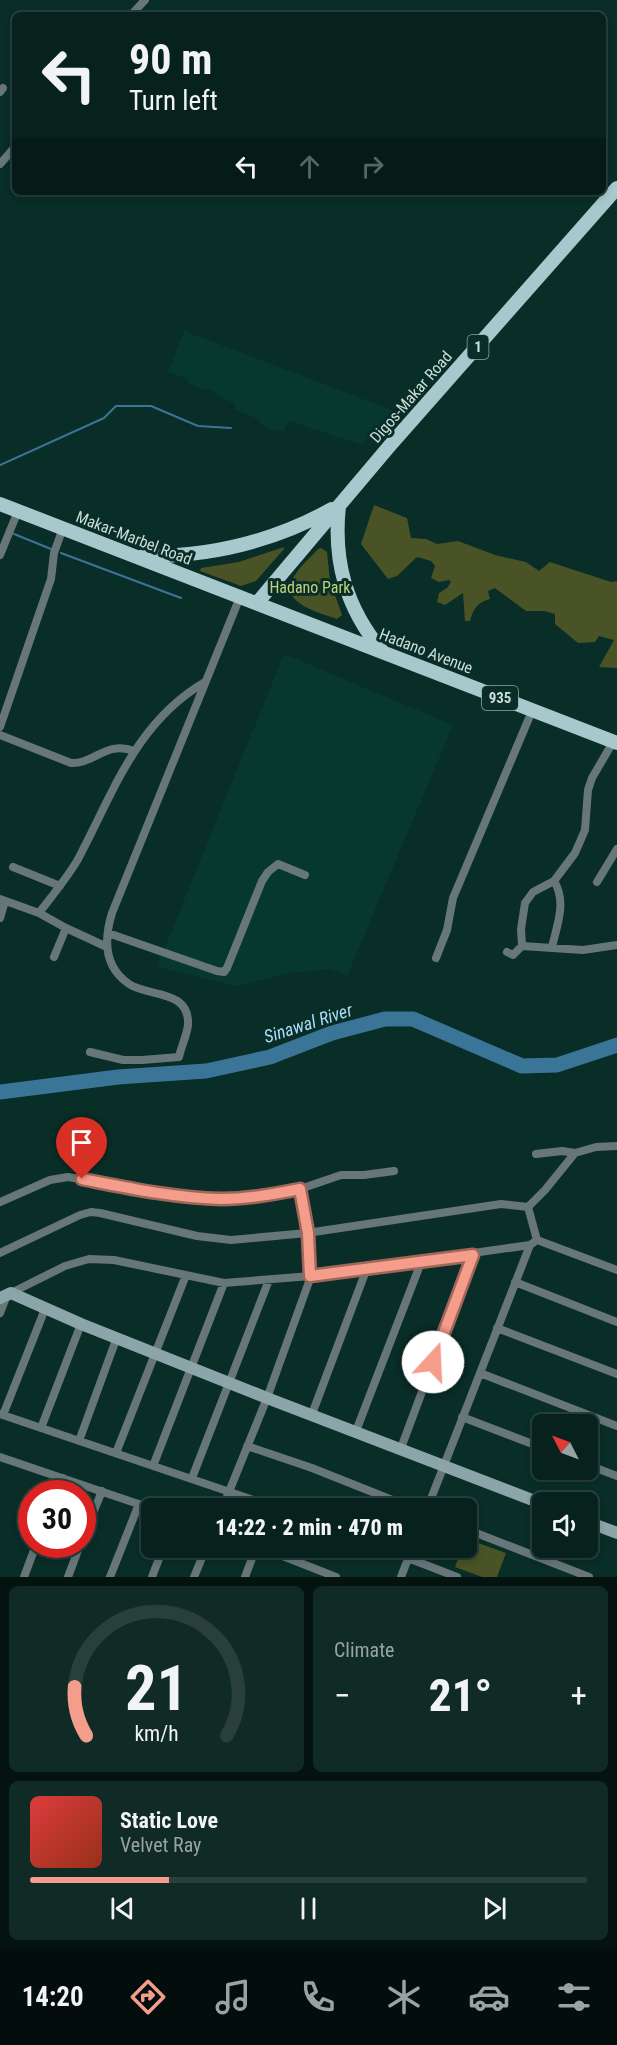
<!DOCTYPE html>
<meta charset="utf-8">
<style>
:root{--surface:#07221d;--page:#102a26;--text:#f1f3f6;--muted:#98a4a4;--line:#283f3b;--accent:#f49d8b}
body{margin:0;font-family:"Roboto Condensed",sans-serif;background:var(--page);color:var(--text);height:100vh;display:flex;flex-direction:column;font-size:22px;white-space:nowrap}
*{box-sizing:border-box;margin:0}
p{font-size:20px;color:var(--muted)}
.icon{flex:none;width:33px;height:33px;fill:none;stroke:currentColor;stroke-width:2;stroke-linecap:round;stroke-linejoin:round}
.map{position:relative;height:1577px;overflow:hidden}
.side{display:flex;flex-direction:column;gap:9px;padding:9px;background:#041310;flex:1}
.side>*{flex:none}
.hud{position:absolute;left:12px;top:12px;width:594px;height:183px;border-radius:9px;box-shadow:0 3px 9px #0003,0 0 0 2px var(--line);background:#07221d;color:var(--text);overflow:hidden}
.needle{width:39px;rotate:312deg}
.tools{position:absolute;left:532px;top:1414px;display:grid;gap:12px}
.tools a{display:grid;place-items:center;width:66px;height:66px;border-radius:9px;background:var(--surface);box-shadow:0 3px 9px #0003,0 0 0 2px var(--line);font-size:30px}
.speed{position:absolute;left:18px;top:1480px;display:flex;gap:12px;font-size:30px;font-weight:700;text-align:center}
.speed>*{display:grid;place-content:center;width:78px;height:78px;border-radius:50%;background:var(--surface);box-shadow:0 3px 9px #0003,0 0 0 2px var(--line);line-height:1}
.speed .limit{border:9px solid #d22;background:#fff;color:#111}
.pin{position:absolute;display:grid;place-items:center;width:51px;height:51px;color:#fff;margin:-62px -26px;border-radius:50% 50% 50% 0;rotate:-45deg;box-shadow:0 0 6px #0007}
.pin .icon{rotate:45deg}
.me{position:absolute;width:66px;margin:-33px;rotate:20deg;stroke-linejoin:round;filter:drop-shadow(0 0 4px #0008)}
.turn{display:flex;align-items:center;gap:21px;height:126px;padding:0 18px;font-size:27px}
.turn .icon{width:78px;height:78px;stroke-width:2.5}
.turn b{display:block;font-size:42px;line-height:51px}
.lanes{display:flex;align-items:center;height:57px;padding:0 18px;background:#0003;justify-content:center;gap:30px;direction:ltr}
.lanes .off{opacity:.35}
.big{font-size:45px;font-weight:800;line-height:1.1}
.side .tile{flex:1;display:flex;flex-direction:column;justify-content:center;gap:9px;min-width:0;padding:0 21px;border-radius:9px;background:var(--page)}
.side .dial{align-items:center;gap:0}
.dial svg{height:156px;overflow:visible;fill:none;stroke:var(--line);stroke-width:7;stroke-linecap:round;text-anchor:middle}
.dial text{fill:var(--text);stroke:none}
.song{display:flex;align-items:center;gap:18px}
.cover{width:72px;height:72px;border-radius:9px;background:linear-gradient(135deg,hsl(0 70% 55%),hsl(10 70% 35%))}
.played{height:6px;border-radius:3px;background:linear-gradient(90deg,var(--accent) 25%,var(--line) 25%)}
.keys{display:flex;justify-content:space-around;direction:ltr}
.heat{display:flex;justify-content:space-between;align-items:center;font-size:33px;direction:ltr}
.side .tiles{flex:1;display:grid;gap:9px;grid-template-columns:1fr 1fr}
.tile:last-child{grid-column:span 2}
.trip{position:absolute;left:141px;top:1498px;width:336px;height:60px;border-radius:9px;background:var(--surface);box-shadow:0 3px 9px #0003,0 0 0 2px var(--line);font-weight:800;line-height:60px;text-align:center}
.menu{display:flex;height:96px;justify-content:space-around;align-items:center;background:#030e0c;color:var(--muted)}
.menu .icon{width:42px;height:42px}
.menu .current{color:var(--accent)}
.menu b{font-size:27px;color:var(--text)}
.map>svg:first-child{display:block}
.built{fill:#063830}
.green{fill:#495325}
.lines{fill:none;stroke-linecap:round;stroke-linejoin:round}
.stream{stroke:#3a7597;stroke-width:2}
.river{stroke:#3a7597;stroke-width:15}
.street{stroke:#677779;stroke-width:8}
.secondary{stroke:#8ba5a9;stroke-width:12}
.primary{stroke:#a7c9ce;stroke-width:14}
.route-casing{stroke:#9f665a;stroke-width:15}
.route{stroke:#f49d8b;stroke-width:10}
.labels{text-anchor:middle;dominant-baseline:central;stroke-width:6;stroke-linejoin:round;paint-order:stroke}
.shield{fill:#092d27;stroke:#91a9a4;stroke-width:1.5}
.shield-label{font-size:15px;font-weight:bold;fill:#cbded9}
.street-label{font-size:16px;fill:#cbded9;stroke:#092d27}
.park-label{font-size:16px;fill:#bed27e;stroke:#092d27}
.water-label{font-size:18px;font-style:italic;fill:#a9dbfa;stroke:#092d27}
</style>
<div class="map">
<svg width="617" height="1577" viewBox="0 0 617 1577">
<rect width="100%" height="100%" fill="#092d27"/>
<path class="built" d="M184,331L392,410L362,445L289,421L284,431H277L259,424L260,420L234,409L236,404L215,395L216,393L204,388L203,390L188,383L189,379L168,372Z
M284,654L453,725L347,976L330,969L290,973L236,986L157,967Z"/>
<path class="green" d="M374,505L407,518L411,538L426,539L437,544L458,541L495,555L526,562L539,571L550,562L611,582L617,581V668L599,667L614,640L599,636L595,642L578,643L555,624V614L544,611H526L495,588L488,591L490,599C478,602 473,609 470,621H465L463,593L445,605L437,602L439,593L447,588L451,582L449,580L439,582L431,578L435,566L431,561L417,557L397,576L388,579L361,544Z
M284,547V549L256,581L241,586L200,571L201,568L239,562Z
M321,548L327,552L330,581L342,615L337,619C321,613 278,603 293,578C299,567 310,558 318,549Z
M467,1539L506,1553L497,1577H482L455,1567L462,1548H466Z"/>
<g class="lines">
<path class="stream" d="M0,465L104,418L116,406H151L198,426L231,428
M14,534L51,549
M61,553L181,598"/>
<path class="river" d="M0,1092L118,1077L206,1071L270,1057L332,1033L385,1019H413L522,1066L557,1065L617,1045"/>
<path class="street" d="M131,15L145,0
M0,92L3,88
M0,164L15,147
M0,555L18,511
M0,727L51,579L54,553L63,528
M0,735L71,763C94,764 107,740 134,751
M13,867L60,886
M597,882L617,849
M0,899L39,913L66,928L107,947
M39,913C52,896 66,879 77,861C113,794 135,723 205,682
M0,918L5,901
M108,933L217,971L224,972L227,968L262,881L268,872L278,864L305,875
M522,946L521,929L525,903L533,892L554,881L575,853L585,830L588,790L592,778L613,742
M552,947C557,925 567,902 554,881
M507,952L513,955L522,946L583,950L617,945
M54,957L66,928
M436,958L447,930L453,898L532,711
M90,1052L123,1060H142L179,1057C181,1047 187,1035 188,1025C190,989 148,997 129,984C104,967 104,939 112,913L240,597
M536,1154L562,1151L575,1153
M0,1202L50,1180L68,1177L180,1196L222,1199L255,1196L300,1189L341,1175H364L394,1171
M537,1240L528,1207L545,1190L575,1153L596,1147L617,1146
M537,1240L617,1270
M0,1253L80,1215L91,1212L100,1213L197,1236L231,1240L307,1233L501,1204L528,1207
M515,1282L617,1322
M11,1293L65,1266L89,1259L114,1260L224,1283L311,1276L530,1245
M0,1313L7,1295
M497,1328L617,1374
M480,1373L617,1426
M0,1414L280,1509
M312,1414L367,1268
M3,1415L45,1309
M462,1417L543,1448
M41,1428L81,1324
M356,1431L422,1260
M79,1441L117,1337
M247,1446L312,1468L415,1509
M401,1448L473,1255
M116,1453L186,1275
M0,1457L153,1509
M588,1465L617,1476
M153,1466L224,1283
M192,1478L269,1280
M57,1494L63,1478
M222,1509L267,1398L311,1276L307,1233L300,1189
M427,1509L530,1245L537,1240
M466,1529L589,1577
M82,1540L102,1491
M262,1548L336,1577
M382,1548L457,1577
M24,1577L36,1545
M68,1577L80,1545
M110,1577L139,1504
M152,1577L163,1548
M194,1577L206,1548
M245,1577L256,1548
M401,1577L412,1548"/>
<path class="secondary" d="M0,1298L11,1293L81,1324L267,1398L543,1504
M588,1522L617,1533"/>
<path class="primary" d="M0,504L617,743
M339,506C333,561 346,608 382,651
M143,556C210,557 274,541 332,509
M257,603L392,443L617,188"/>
</g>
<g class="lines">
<g class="route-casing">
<path id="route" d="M82,1179C128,1188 175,1198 221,1199C248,1199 274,1194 300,1189L308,1233L310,1276L473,1255L433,1362"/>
</g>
<use href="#route" class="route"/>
</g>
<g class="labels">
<g class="shield">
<rect x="467.5" y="335" width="21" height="24" rx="4.5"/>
<rect x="482" y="686" width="36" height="24" rx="4.5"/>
</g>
<g class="shield-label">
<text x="478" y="347">1</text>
<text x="500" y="698">935</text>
</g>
<g class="street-label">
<text transform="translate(411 397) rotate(-49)">Digos-Makar Road</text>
<text transform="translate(134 538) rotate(21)">Makar-Marbel Road</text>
<text transform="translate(426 651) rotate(21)">Hadano Avenue</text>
</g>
<g class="park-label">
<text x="310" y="587">Hadano Park</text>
</g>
<g class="water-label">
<text transform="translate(308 1023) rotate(-18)">Sinawal River</text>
</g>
</g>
</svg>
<div class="tools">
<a><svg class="needle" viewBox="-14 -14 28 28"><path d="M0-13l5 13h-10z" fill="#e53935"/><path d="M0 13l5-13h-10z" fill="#98a4a4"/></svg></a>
<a><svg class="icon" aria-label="sound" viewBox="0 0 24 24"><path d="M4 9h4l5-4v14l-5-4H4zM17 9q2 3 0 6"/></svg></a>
</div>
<div class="speed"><div class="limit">30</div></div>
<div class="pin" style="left:82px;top:1179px;background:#d93025"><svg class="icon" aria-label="arrive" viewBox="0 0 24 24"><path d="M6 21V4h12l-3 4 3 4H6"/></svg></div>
<svg class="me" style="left:433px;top:1362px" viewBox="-20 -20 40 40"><circle r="19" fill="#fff"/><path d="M0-13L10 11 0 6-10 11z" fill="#f49d8b"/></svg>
<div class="trip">14:22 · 2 min · 470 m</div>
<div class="hud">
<div class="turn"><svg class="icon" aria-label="left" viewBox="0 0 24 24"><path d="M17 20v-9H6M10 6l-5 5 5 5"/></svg><div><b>90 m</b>Turn left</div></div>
<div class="lanes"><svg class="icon" aria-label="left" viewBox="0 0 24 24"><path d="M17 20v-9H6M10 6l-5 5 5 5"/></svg><svg class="icon off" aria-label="ahead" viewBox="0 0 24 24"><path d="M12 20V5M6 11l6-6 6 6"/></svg><svg class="icon off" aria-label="right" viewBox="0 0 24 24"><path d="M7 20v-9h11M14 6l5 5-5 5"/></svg></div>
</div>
</div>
<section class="side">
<div class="tiles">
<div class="tile dial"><svg viewBox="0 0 100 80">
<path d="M14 69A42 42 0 1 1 86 69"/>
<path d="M14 69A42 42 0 0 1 8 44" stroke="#f49d8b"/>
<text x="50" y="56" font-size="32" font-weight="700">21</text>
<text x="50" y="72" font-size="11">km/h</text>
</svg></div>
<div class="tile"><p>Climate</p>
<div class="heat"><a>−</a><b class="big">21°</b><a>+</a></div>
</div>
<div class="tile">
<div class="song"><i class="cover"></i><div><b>Static Love</b><p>Velvet Ray</p></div></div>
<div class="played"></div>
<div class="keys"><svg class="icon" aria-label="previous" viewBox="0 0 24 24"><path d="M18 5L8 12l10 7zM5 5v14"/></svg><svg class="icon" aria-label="pause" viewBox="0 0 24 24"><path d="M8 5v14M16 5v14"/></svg><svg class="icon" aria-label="next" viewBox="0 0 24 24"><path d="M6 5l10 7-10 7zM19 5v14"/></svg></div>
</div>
</div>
</section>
<nav class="menu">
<b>14:20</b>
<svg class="icon current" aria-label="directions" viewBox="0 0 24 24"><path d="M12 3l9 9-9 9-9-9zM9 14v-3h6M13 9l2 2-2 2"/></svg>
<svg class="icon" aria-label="music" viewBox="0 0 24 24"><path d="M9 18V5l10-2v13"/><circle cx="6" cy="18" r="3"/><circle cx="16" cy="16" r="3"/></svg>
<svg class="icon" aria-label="phone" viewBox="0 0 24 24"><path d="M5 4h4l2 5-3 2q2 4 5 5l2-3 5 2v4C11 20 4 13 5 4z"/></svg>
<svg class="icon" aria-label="climate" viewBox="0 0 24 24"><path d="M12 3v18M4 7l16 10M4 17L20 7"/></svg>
<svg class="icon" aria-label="car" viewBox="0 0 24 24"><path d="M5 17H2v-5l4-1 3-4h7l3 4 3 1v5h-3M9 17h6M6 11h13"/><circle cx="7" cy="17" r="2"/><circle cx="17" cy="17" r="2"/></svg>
<svg class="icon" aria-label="filters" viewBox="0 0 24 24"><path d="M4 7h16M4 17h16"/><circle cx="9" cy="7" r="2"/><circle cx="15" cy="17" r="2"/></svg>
</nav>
